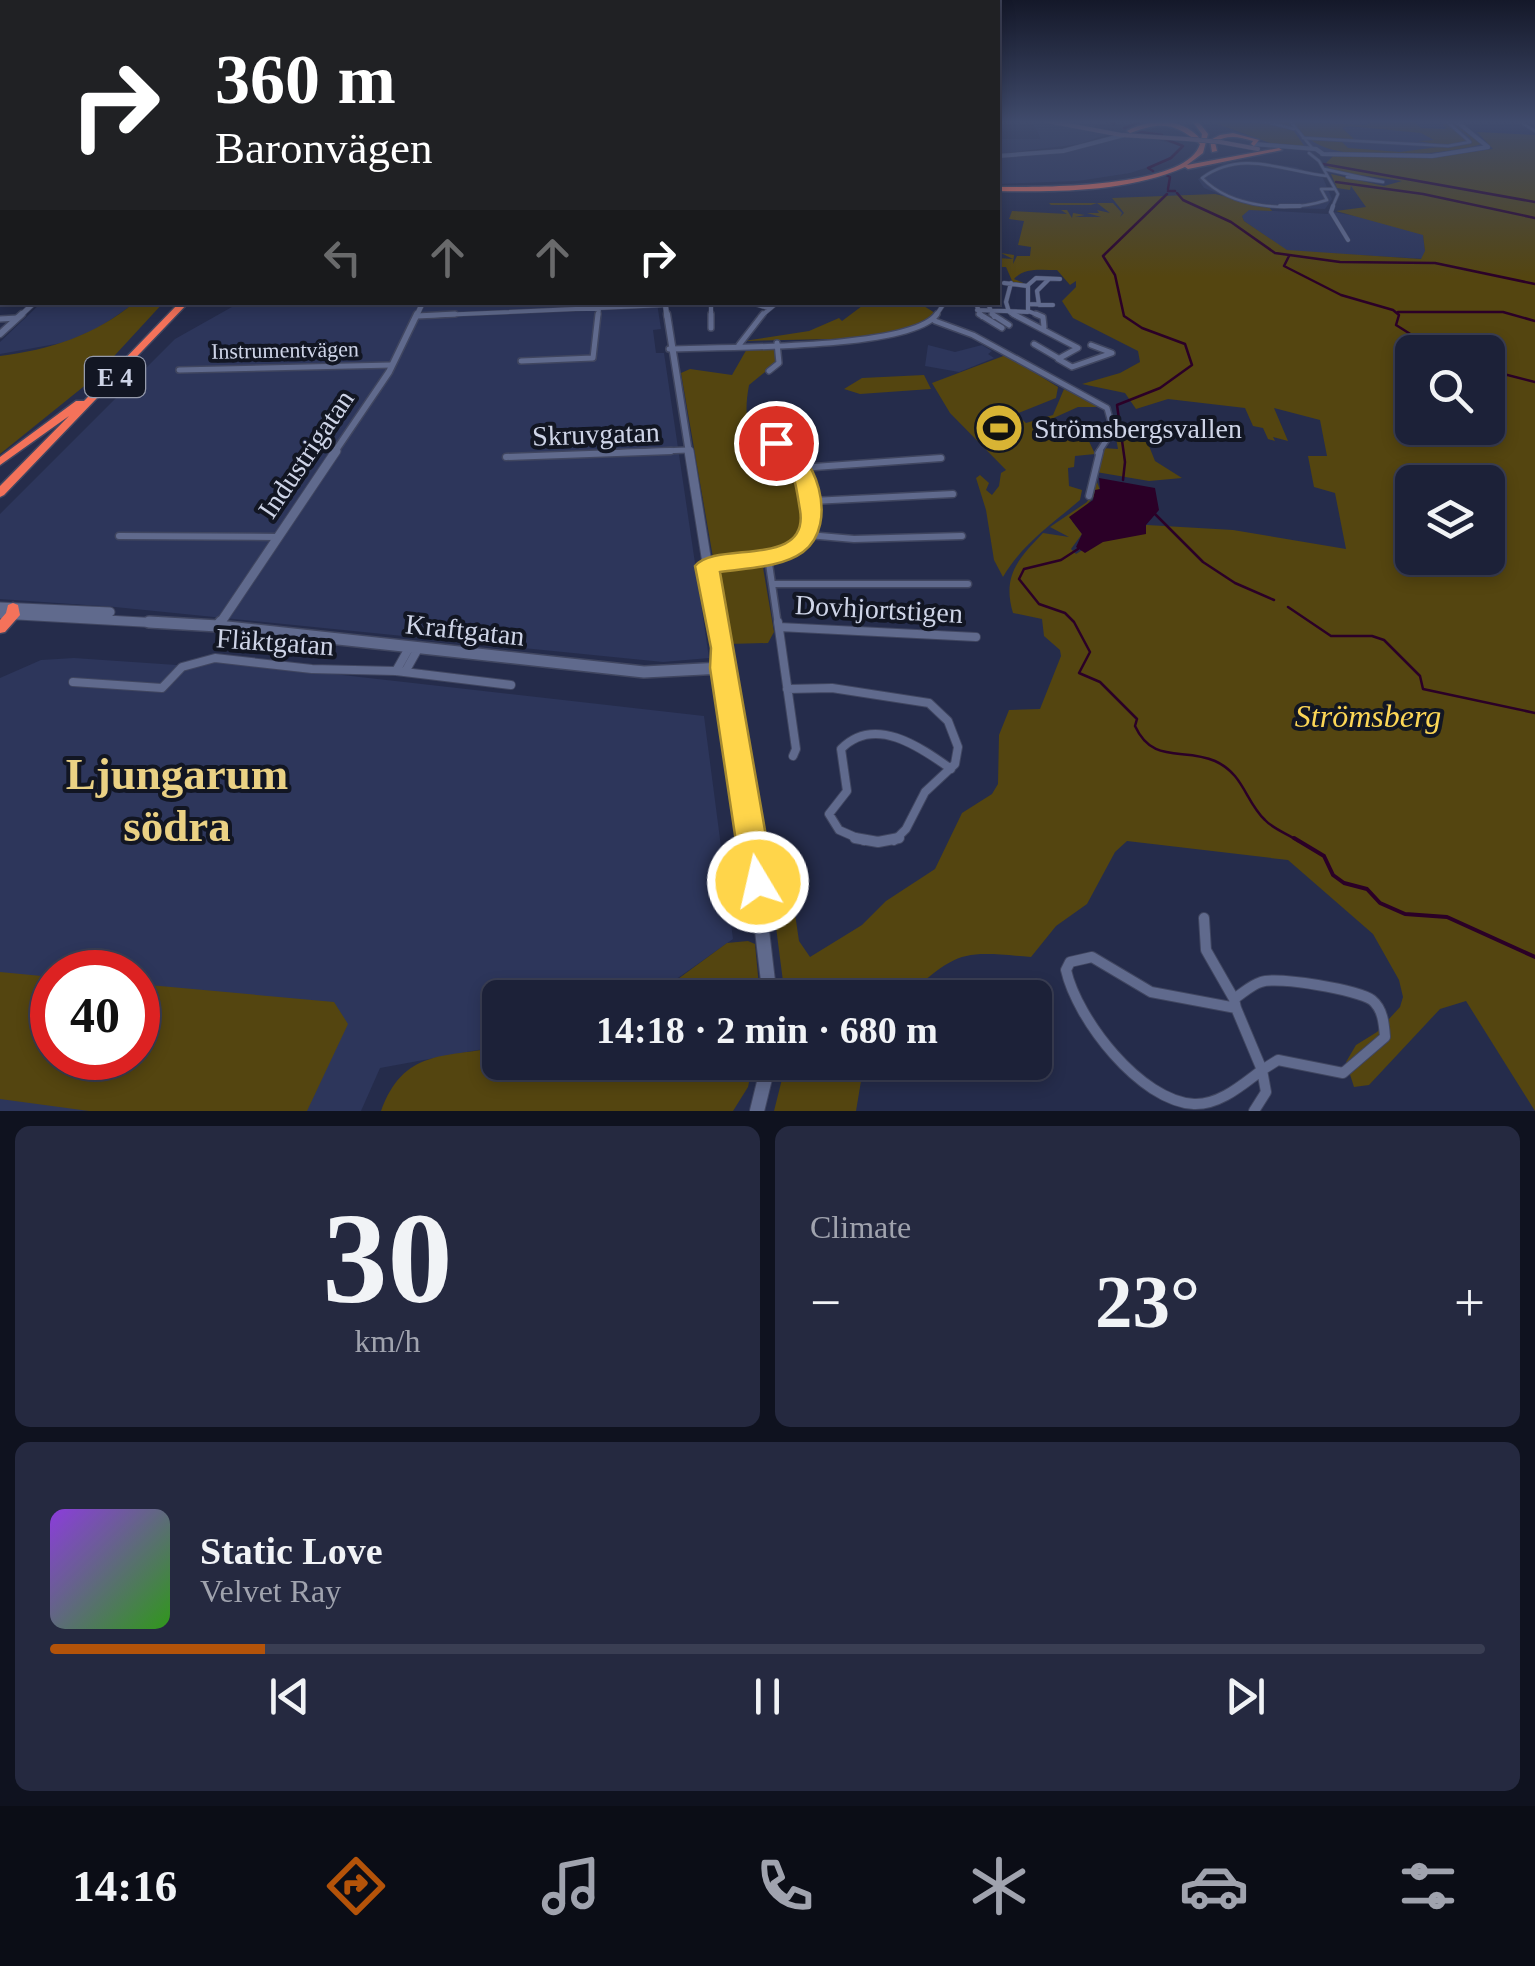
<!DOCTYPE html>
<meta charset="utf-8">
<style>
:root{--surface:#1c2138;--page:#252940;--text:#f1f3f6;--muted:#a0a3ae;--line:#3a3e53;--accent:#b45309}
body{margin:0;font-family:Georgia,serif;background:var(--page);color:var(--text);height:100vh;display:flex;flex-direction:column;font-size:38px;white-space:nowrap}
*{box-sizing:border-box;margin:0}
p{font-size:32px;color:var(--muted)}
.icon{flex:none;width:55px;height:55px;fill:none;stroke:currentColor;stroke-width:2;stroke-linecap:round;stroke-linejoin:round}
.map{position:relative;height:1111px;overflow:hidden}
.details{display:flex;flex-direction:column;gap:15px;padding:15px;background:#0f121f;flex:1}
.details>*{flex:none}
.hud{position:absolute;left:0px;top:0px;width:1000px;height:305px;box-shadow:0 5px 15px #0003,0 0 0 2px var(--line);background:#202124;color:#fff;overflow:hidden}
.controls{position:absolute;left:1395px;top:335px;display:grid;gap:20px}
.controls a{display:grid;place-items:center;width:110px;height:110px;border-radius:15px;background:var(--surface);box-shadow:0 5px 15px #0003,0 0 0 2px var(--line);font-size:50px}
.speed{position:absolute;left:30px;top:950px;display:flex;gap:20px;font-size:50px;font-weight:700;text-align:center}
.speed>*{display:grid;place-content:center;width:130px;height:130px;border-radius:50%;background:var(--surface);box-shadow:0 5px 15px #0003,0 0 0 2px var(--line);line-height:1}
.speed .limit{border:15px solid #d22;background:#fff;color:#111}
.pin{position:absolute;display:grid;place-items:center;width:85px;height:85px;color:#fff;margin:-42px;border:5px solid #fff;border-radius:50%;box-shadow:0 2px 10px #0007}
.me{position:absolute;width:110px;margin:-55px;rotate:351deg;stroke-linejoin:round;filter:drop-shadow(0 0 8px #0008)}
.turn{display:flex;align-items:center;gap:35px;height:210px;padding:0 50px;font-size:45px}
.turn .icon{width:130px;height:130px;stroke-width:2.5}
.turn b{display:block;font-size:70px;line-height:85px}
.lanes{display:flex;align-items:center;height:95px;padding:0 50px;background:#0003;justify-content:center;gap:50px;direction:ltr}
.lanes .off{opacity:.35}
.big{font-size:75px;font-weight:700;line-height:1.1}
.details .widget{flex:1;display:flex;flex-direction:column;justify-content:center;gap:15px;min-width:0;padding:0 35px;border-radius:15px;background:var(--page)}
.details .dial{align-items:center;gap:0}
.dial b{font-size:130px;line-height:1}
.song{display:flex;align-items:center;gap:30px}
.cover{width:120px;height:120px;border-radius:15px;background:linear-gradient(135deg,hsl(270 70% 55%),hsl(110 70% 35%))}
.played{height:10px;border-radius:5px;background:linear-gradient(90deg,var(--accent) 15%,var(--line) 15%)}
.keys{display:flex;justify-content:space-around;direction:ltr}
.heat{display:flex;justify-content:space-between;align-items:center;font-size:55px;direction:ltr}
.details .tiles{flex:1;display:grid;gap:15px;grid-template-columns:1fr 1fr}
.widget:last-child{grid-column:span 2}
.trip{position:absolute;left:482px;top:980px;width:570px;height:100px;border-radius:15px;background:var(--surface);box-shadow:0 5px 15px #0003,0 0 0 2px var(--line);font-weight:700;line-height:100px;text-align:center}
.tab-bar{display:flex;height:160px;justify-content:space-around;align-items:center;background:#0b0d16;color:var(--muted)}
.tab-bar .icon{width:70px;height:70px}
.tab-bar .selected{color:var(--accent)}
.tab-bar b{font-size:45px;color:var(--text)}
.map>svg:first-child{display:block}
.built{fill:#2d365b;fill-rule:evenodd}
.green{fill:#544510;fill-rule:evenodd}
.water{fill:#2b0027}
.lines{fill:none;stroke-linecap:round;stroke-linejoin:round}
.stream-far1{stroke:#2b0027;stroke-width:2.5}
.stream{stroke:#2b0027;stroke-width:4}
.minor-far5-casing{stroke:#404660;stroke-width:4}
.minor-far4-casing{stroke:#404660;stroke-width:5}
.minor-far3-casing{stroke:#404660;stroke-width:8}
.minor-far2-casing{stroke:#404660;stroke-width:9}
.minor-far1-casing{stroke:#404660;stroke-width:10}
.minor-casing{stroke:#404660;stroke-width:12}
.tertiary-far5-casing{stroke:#404660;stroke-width:5}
.tertiary-far4-casing{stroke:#404660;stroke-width:6}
.tertiary-far3-casing{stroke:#404660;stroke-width:9}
.tertiary-far2-casing{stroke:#404660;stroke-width:11}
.tertiary-far1-casing{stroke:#404660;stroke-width:14}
.tertiary-casing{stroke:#404660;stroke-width:16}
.secondary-casing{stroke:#404660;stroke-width:5}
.motorway-casing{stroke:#404660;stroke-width:3}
.minor-far5{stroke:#606a8d;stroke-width:2.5}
.minor-far4{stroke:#606a8d;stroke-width:4}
.minor-far3{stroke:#606a8d;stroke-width:5}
.minor-far2{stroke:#606a8d;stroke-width:6}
.minor-far1{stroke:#606a8d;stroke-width:8}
.minor{stroke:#606a8d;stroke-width:10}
.tertiary-far5{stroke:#606a8d;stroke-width:4}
.tertiary-far4{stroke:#606a8d;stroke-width:5}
.tertiary-far3{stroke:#606a8d;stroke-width:6}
.tertiary-far2{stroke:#606a8d;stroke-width:9}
.tertiary-far1{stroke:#606a8d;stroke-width:11}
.tertiary{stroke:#606a8d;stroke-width:14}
.secondary{stroke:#8c6c7e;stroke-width:4}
.motorway{fill:#f4725a;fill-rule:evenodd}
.secondary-bridge-casing{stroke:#404660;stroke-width:5;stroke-linecap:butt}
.secondary-bridge{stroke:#8c6c7e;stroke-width:4}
.route{fill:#ffd54a;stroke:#a68a30;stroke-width:2.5}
.labels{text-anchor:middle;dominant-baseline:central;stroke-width:8;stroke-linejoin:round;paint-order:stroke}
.far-street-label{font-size:22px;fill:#ced4e7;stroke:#121623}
.shield{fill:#121623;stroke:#969bac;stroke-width:2.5}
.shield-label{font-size:25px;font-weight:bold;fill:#ced4e7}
.poi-label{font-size:28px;fill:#ced4e7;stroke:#121623;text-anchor:start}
.street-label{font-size:28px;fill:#ced4e7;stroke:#121623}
.near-park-label{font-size:32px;font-style:italic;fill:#fcd656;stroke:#121623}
.near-district-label{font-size:45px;font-weight:bold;fill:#ead184;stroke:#121623}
</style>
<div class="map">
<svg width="1535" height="1111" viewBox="0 0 1535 1111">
<rect width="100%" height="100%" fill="#252c4b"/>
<path class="built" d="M1032,121L1042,122L1106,121L1091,128L1105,135L1080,144L998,154V139H1041Z
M1209,121H1453L1484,144L1483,148L1419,155L1329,152L1294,148Z
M1118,137L1150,138L1181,146L1164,162L1130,173L1078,181L998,184V157L1066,151Z
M1249,161L1296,167L1323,178L1332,199L1325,209L1283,208L1222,195L1204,188L1198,179L1224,163Z
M1239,209L1328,214V211L1404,225L1423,234L1426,259L1287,251L1244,221Z
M41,303H135L100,327L67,342L0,354V342Z
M239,303H657L661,329L653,330L656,353H664L709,658L663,662L115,607L0,599V514L175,339Z
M928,345L955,352L982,345L992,351L988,354L994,358L959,372L925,366Z
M74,658L191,666L210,660L704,716L733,939L651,997L500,998V1046L380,1068L361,1111H0V678L41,660ZM52,972H138V1058H52Z"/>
<path class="green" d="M1209,121L1268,124L1264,121L1282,126L1279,121H1287L1305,147L1270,143Z
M1372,121H1413L1421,128L1444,129L1447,128L1442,124H1448L1468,141L1461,145L1471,143L1470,138L1450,121L1482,144C1444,155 1341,164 1311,140L1320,138L1304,136L1292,122L1366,125ZM1349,126L1421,133L1434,140L1418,141L1446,146L1400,152L1348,148L1342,142L1327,140H1355L1342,128Z
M1477,132L1535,135V1111L1466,1001L1440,1009L1369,1085L1354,1087L1346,1062L1356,1045L1377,1032L1400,1007L1403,997L1399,980L1373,934L1288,860L1127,841L1115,852L1087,904L1056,926L1031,957C961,951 959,950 906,997H785L776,927L778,904L785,900L794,907L799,941L810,957L862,925L886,901L935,869L962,813L992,794L998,784L999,735L1009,710L1040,709L1061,656L1060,650L1044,636L1042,619L1013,613C1002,576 1018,559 1043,533L1069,537L1050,527L1087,502L1097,482L1100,490L1072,521L1082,534L1071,549L1076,554L1100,539L1147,525L1233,530L1346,549L1335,493L1314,487L1308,456H1327L1320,420L1274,408L1288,441L1273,437L1275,441L1268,439L1263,428L1253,426L1245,408L1168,399L1136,409L1125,393L1082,384L1120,373L1140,362L1138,351L1073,318L1062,301L1076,287V281L1070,285L1057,270C1042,270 1024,267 1014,279L1028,285L1013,283L1006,267H998V258L1013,259L1001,253L1014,255L1013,264L1017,256H1030L1031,247L1018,245L1024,221L1009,219L1012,211L1067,214L1061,210H1067L1072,218L1073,213L1085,215L1075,217H1101L1087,213H1099L1097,210L1110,213L1097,203L1091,205H1051L1049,203H1113L1122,213L1120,217L1124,213L1112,198L1215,194L1269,207L1272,211L1249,210L1242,216L1244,221L1287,250L1421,259L1425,251L1423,235L1336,211L1366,207L1351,186L1350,190L1337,188L1331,174L1384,186L1402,181L1332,171L1325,164L1334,155L1434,157L1493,149ZM1412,352H1488V428H1412ZM1412,482H1488V558H1412Z
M135,302L163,303L93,379L0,454V356C49,350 96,335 135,302Z
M866,303H919L935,313L918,327L876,338L744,341L809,331L839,318L842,321Z
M775,346L776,363L749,385C739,441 761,424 788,454C804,472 807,501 809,524C798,544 782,550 761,556L774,632L768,643L728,644L681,373L690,369L732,375L748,347Z
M1006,355L1058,387L1056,398L1016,414L1026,423L1053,415L1064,389L1100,407H1078L1038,425L1054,436L1086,435L1095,454L1075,456L1074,467L1068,468L1069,486L1082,490L1080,500C1052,524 1022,544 1003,577L994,560L986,510L976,478L980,475L989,483L986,490L992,495L999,486L1001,473L1006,470L950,413L932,383Z
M924,375L931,389L860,394L844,389L862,378Z
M1121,436L1147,441L1155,461L1182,478L1149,481L1096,472L1102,448L1118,449L1116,438Z
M748,941L755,944L760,997L652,998L727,943Z
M0,972L52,977V1058H138V984L334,1002L348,1024L307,1111H89L0,1099Z
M500,1047V1062L753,1063L748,1087L733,1111H381C404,1049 442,1058 500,1047Z
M786,1063H864L856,1111H774Z"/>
<path class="water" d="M1099,478L1155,488L1159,510L1146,525V534L1103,542L1085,553L1076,547L1082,534L1069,517L1093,500L1095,490L1100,489Z"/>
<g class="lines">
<path class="stream-far1" d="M1112,121L1114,125
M1124,128L1138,123
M1135,131L1162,135
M1323,164L1535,202
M1153,171L1148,168L1171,158L1183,146L1165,139
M1166,175L1170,177L1168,189
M1336,182L1423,194L1535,218
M1168,191H1175
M1177,193L1183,200L1231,222L1275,253L1340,262L1435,263L1535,284
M1289,256L1284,266L1341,295L1393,310L1399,315L1396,325L1439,352
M1398,312H1503L1535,321
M1488,370L1535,382
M1123,480L1125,462L1117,405L1160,388L1192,365L1185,344L1142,328L1124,316L1115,275L1103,256L1167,194
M1154,513L1203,562L1235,583L1274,600
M1078,549L1061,560L1024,569L1019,579L1039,604L1065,613L1074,622L1090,652L1079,673L1100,682L1137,719L1135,726C1153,765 1183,747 1215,761C1244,774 1245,801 1265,820C1273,829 1288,834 1298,841
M1288,607L1331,636H1372L1384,640L1420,676L1423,689L1535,713"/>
<path class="stream" d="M1294,838L1324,856L1333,875L1344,883L1367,889L1380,903L1405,914L1447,917L1535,957"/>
<g class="minor-far5-casing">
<path id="minor-far5" d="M1262,121L1294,129
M1290,121L1313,149
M1519,121L1535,131
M1303,138L1448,146L1470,142L1446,121
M1309,153L1319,161L1338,194L1332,208
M1324,169L1383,182L1347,177
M1327,176C1283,171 1242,149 1202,178C1231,208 1289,213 1327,200L1321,189H1335"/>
</g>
<g class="minor-far4-casing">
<path id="minor-far4" d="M1280,206H1300
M1333,206L1331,212L1348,240
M1004,283L1027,286L1036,278L1060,279
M1011,283L1006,302L1009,312L1018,317
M748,302L768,308
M975,302L982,317
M987,302L994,317
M1028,304L1053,305
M1039,305L1037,291L1049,279
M977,310L1028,312V286
M1028,311L1043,317
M417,316L666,305
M598,317L599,308
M711,317V304L736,302
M760,317L778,302
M935,317L945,302"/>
</g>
<g class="minor-far3-casing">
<path id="minor-far3" d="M711,314V328
M979,314L1002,328
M992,314L1009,325
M1013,314L1078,348L1058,359L1072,367L1112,353L1091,345
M1036,314L1043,317L1044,327
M417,316L455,314
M0,319L17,318
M935,321L973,335L1107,408L1113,430L1098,453
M1034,344L1058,358
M739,345L763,314
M669,349C719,347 912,350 937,314
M521,361L593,358L598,314
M179,370L392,365
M769,371L779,363L777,343
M776,443L789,453
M606,453L688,450"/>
</g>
<g class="minor-far2-casing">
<path id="minor-far2" d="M506,457L671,451
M800,468L941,458
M1089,496L1100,451
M812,501L953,494
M808,535L854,539L962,536
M119,536L278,537
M768,557L778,625
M708,565C749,561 822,559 810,500C806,481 800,465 787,451
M772,584H968"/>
</g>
<g class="minor-far1-casing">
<path id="minor-far1" d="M778,622L796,749L793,756
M779,627L976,637
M396,671L409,648
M405,672L419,647
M73,682L162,688L182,667L215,658L312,669L396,671L511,685
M787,689L832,688L929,703L948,721L958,747L955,764L925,792L906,829L894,841
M864,841L839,830L829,814L847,791L841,749C874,715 919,746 951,769"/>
</g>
<g class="minor-casing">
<path id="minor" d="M855,838L878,842L899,838
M1204,918L1206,950L1234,999
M1236,1008L1262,1070
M1236,1008L1151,992L1092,957L1070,962L1066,970C1077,1019 1140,1101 1194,1104C1220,1105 1243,1084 1262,1070
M1236,1008L1234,999C1243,993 1251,985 1261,982C1278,976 1358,990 1372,1000C1383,1009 1384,1024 1385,1037L1343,1073L1278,1060L1262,1070
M1254,1111L1266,1092L1262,1070"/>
</g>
<g class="tertiary-far5-casing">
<path id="tertiary-far5" d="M1254,144L1316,149L1323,154
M1322,154L1432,156L1488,147L1456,121
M998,156L1063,151L1124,135"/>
</g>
<g class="tertiary-far4-casing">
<path id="tertiary-far4" d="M665,302L667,317
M19,317L35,302
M416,317L423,302"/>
</g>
<g class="tertiary-far3-casing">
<path id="tertiary-far3" d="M667,314L689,453
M0,334L22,314
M334,453L389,372L417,314"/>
</g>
<g class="tertiary-far2-casing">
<path id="tertiary-far2" d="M689,451L717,625
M0,607L110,612
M0,614L195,625
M219,625L336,451"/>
</g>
<g class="tertiary-far1-casing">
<path id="tertiary-far1" d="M149,622L218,626L644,672L723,668
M717,622L718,631
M717,625L751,841
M218,626L221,622"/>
</g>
<g class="tertiary-casing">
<path id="tertiary" d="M751,838L770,998
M757,1111L769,1062"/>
</g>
<g class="secondary-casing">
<path id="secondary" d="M1047,121L1121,135L1187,139
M1220,142L1258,149"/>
</g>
<g class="motorway-casing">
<path id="motorway" d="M1192,121H1198L1208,134L1203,153L1187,165L1279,148L1282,150L1188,169L1185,167C1128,192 1059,192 998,191V187C1038,187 1187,189 1200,144C1176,123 1161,121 1130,133L1127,131C1151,118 1183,117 1201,140L1202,134Z
M1233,133L1259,140L1254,146L1251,144L1253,141C1240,137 1227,134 1215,142L1217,151L1212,152L1210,140L1220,135Z
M0,176L2,177V181L0,180Z
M180,302H189L4,495L0,497V486L69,416L0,465V457L76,401H84Z
M13,603L18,605L20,615L5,632L0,633V620L6,613L8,605Z"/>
</g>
<use href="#minor-far5" class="minor-far5"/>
<use href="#minor-far4" class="minor-far4"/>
<use href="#minor-far3" class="minor-far3"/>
<use href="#minor-far2" class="minor-far2"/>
<use href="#minor-far1" class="minor-far1"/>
<use href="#minor" class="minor"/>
<use href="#tertiary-far5" class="tertiary-far5"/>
<use href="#tertiary-far4" class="tertiary-far4"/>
<use href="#tertiary-far3" class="tertiary-far3"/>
<use href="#tertiary-far2" class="tertiary-far2"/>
<use href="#tertiary-far1" class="tertiary-far1"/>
<use href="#tertiary" class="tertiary"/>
<use href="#secondary" class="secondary"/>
<use href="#motorway" class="motorway"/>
<g class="secondary-bridge-casing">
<path id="secondary-bridge" d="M1187,139L1220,142"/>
</g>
<use href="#secondary-bridge" class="secondary-bridge"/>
</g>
<linearGradient id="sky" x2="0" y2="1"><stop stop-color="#141829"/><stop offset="0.44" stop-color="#404b6c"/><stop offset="1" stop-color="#404b6c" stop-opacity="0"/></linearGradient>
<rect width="1535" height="277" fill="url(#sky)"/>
<path class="route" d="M776,437C817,449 840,524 803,552C781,568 746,568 720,572L774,882L770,893L758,898L747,893L742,882L710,668L711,648L695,566C716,540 810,569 800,510C797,493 795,471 784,457C779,452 771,448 766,443Z"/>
<defs>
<g id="stadium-disc" transform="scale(2.5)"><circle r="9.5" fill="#d8b434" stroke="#121623"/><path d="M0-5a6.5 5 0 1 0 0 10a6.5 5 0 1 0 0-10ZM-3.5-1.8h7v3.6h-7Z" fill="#111"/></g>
</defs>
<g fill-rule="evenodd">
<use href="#stadium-disc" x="999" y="428"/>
</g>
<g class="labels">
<g class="far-street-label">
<text transform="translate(285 350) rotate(-1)">Instrumentvägen</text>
</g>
<rect class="shield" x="85" y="357" width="60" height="40" rx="8"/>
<g class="shield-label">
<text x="115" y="377">E 4</text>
</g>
<g class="poi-label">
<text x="1034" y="428">Strömsbergsvallen</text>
</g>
<g class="street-label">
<text transform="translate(596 434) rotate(-2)">Skruvgatan</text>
<text transform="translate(306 454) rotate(-56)">Industrigatan</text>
<text transform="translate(879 609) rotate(3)">Dovhjortstigen</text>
<text transform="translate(465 630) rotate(6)">Kraftgatan</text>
<text transform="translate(275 642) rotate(4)">Fläktgatan</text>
</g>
<g class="near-park-label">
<text x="1368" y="716">Strömsberg</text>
</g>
<g class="near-district-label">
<text x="177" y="774">Ljungarum<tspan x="177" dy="52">södra</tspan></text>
</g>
</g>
</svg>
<div class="controls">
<a><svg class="icon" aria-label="search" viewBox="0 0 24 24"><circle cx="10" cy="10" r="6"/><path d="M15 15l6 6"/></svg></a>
<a><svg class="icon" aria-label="layers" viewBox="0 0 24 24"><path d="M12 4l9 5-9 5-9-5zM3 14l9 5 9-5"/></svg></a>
</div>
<div class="speed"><div class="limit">40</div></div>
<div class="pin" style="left:776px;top:443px;background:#d93025"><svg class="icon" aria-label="arrive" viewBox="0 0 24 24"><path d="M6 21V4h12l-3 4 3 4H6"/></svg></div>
<svg class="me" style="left:758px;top:882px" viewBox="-20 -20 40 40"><circle r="17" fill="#ffd54a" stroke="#fff" stroke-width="3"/><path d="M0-11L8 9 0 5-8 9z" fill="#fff"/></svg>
<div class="trip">14:18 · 2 min · 680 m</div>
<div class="hud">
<div class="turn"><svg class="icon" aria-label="right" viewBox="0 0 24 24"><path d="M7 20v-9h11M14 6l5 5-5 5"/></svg><div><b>360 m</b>Baronvägen</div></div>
<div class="lanes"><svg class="icon off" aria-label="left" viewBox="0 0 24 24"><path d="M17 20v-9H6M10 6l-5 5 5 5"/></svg><svg class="icon off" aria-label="ahead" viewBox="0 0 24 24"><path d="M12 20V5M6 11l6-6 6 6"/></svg><svg class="icon off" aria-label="ahead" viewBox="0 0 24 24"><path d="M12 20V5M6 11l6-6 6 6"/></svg><svg class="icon" aria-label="right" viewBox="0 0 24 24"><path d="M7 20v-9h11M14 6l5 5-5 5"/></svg></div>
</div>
</div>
<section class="details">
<div class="tiles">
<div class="widget dial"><b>30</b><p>km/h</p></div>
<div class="widget"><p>Climate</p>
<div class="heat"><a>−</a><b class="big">23°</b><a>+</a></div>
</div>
<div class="widget">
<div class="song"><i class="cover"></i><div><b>Static Love</b><p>Velvet Ray</p></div></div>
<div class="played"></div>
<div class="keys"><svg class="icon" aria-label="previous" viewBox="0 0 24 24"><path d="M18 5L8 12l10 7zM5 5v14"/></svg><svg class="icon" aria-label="pause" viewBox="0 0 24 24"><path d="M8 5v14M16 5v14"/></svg><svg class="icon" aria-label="next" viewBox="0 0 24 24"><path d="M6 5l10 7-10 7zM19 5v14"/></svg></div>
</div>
</div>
</section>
<nav class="tab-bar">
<b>14:16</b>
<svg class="icon selected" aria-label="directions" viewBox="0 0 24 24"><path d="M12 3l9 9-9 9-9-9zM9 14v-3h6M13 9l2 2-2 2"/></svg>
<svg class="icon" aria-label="music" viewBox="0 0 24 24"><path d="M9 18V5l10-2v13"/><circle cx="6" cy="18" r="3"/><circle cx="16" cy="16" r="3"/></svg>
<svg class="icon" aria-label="phone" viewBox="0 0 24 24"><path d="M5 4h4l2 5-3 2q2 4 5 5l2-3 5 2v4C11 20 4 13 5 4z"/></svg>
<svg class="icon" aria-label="climate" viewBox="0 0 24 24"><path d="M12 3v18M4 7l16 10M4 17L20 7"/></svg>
<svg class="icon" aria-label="car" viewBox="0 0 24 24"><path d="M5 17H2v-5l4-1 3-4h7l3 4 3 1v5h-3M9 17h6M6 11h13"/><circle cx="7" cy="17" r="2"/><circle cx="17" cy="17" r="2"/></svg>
<svg class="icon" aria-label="filters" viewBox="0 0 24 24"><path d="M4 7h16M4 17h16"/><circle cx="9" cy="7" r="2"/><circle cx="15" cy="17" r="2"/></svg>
</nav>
